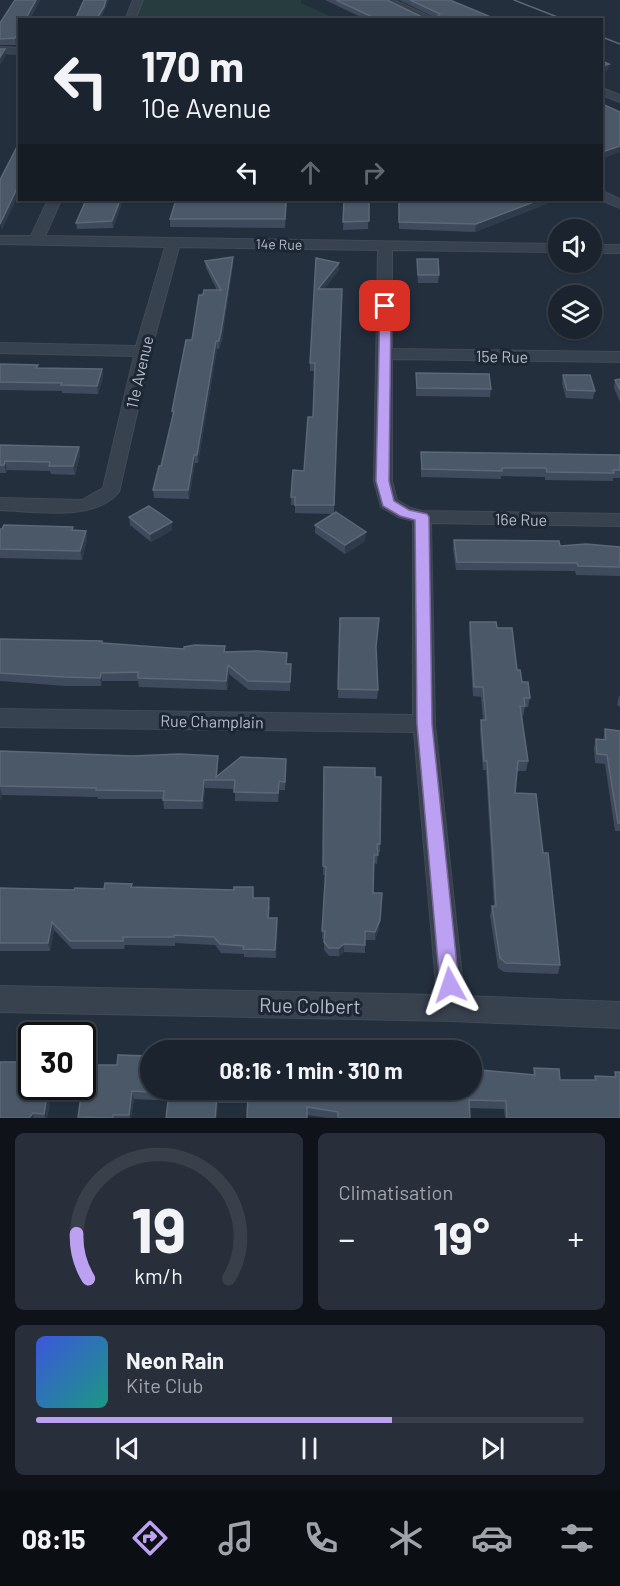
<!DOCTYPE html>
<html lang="fr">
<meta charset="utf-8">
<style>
:root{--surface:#1b232e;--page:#282f3a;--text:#f1f3f6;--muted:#a0a4aa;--line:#39404a;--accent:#bca0f2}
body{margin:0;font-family:Barlow,sans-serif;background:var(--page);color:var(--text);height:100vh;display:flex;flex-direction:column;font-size:22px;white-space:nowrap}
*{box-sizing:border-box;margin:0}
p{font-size:20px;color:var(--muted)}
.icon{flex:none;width:33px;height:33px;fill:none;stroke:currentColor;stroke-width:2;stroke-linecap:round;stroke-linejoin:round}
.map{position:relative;height:1118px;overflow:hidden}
.panel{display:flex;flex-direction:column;gap:15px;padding:15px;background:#0f1319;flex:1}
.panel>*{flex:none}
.guide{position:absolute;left:18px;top:18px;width:585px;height:183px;border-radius:0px;box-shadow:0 2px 4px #0004,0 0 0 2px var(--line);background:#1b232e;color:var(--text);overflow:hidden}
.buttons{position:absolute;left:548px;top:219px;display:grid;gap:12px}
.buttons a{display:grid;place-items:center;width:54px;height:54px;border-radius:50%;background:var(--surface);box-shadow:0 2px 4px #0004,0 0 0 2px var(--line);font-size:30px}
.speed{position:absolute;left:18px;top:1022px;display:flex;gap:12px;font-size:30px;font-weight:700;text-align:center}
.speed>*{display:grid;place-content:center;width:78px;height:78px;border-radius:50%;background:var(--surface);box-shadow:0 2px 4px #0004,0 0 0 2px var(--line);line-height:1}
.speed .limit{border:3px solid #111;border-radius:9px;background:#fff;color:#111}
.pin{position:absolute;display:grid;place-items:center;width:51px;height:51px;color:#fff;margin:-26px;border-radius:12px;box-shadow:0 3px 9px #0006}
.me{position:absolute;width:66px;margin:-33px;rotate:355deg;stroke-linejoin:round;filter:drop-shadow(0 0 4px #0008)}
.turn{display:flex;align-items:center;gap:21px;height:126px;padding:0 24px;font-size:27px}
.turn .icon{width:78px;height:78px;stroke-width:2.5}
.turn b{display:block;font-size:42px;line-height:51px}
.lanes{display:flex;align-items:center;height:57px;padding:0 24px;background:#0003;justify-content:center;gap:30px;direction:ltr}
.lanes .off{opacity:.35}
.big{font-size:45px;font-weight:700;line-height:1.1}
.panel .tile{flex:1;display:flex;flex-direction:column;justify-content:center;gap:9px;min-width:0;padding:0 21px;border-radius:9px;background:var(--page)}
.panel .dial{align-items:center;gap:0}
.dial svg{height:156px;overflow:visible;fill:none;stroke:var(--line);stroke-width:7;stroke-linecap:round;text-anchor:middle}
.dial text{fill:var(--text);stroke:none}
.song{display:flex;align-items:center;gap:18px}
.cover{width:72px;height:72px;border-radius:9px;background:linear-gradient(135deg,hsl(230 70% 55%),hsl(170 70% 35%))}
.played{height:6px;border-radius:3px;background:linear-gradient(90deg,var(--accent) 65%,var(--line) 65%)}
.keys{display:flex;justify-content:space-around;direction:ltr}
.heat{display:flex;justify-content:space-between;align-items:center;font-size:33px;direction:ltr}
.panel .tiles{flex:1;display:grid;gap:15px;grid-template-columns:1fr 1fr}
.tile:last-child{grid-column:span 2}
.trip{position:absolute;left:140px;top:1040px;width:342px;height:60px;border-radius:30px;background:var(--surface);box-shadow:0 2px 4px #0004,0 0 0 2px var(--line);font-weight:700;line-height:60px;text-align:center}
.tab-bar{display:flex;height:96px;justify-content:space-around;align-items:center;background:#0b0e12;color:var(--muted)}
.tab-bar .icon{width:42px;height:42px}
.tab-bar .current{color:var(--accent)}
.tab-bar b{font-size:27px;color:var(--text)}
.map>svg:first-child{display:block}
.green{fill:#263c3f}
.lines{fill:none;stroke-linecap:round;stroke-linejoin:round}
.minor-casing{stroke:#414a57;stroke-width:2}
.minor{fill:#38414e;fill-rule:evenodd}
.tram{stroke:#5a6575;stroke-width:1.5}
.wall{fill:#3f4b5c}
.shaded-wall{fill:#2f3b4b}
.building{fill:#4b5868;stroke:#5c6777;stroke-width:1.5}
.route{fill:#bca0f2;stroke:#7a689d;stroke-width:1.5}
.labels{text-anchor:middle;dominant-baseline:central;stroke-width:6;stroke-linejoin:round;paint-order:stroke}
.far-street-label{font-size:14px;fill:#b4bcc9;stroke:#1d2633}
.street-label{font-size:16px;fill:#b4bcc9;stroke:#1d2633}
.near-street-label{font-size:20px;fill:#b4bcc9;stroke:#1d2633}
</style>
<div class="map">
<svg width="620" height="1118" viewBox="0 0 620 1118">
<rect width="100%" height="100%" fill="#242f3e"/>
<path class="green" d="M138,0H301V3L336,19L130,20Z"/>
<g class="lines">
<g class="minor-casing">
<path id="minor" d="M133,0H143L135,20H125Z
M381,0H394L437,20H423Z
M0,47L20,48V54L0,53Z
M602,88L620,95V102L602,95Z
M602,191L620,199V208L601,200Z
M48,200H61L45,236L558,244V252L392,250V349L620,352V362L392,359V481L397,500L411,508L422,511L620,514V526L431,523L435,724L464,996L620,1002V1028L452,1021L0,1012V986L437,995L414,732L0,727V709L413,715V521L398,517L381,507L374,481L378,250L179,247L151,351L119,492C95,522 35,511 0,510V498L82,500L103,488L134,356L0,353V343L136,346L165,247L0,244V236H31Z
M591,245H620V253H591Z"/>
</g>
<use href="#minor" class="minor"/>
<path class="tram" d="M514,0L565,20
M602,37L620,44"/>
</g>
<path class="wall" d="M15,0H40L16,45H0V23Z
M325,0H387L422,17H434L399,0H450L498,20H367Z
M86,200H123L113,228L77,229L76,223Z
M287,200L285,228L170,227V219Z
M344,200H369L368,229L343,230Z
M399,200H556L475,232L399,229Z
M233,257V264L222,340L219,349H217L198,463H195L189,499L154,498L153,490L161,466L173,418L172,411L203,295L217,290L206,268L205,261Z
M316,258L339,270L324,289H342L334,513L365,541L345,554L315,533V525L333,514L295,513V505H291V497L304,471L313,417L315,371H310V363Z
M417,259L439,275L438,283H418Z
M0,364L38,365V368L102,369L103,377L98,394L62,393V391L0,390Z
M416,373L491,389L490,397L416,396Z
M563,375L595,391L593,399L566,398L562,383Z
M620,379V402L614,388L615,380Z
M0,445L79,447L80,455L75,475L51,474L50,471L7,470L6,473H0Z
M421,452L620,455V478H613V481L545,480V477L501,476V479L421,477Z
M129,517L172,522V530L151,542L130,525Z
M73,527V530L86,531L87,539L82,560L0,558V529Z
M454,540L560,546L620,547V576L576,575L575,571L456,570L453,549Z
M340,618L378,690L377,699L338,698Z
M470,622L497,628L517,670L522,682L530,698L528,707H525L523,716H522L528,761L526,771H517L515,793L543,853L560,965L558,974L504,972L498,968L490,915L492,906H494L486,770H483L480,730L481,720H483L481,697L473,696L469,631Z
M0,639L102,641L103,643L226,652L287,664H291L290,691L249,690L229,674L227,690L139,687L138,681H102L101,686H66L0,681Z
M619,696H620V707L617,705Z
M605,729L620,731V831H615L605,764L595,763L594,748L596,739L603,740Z
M0,751L218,765L217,776L286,768L285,790H279L278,802L235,801V789L205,788L203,809H164L163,799H98L97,797L2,795L0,800Z
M324,767L375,777L380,844V852H378L377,864L374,863L373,893H382L379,928L375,940H365V953L344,952L339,956H329L324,950V939H322L325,875H323Z
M132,887L254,898L270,906L269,918H277L276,958L244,957V954L221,953L215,945L175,943V946L125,945L124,949H72L54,930L50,951H0V888L74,890Z
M0,1062L150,1089L481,1070L533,1075L534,1068L560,1080H594L595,1076L614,1077L615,1072L620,1118H505L504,1109L469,1108L470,1118H327L307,1115L248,1103H218L134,1099L131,1118H78L81,1097H51L47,1118H0Z"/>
<path class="shaded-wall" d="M36,0H40L29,20H25Z
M106,0H109L104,12L100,20H96Z
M20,30V37L16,45L15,38Z
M5,49L6,56L0,65V57Z
M609,64L608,70L602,72V66Z
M620,146V152L602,159V152Z
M20,182V191L2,230L0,224Z
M120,200H123L113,228L112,221Z
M539,200H556L475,232L476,224Z
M233,257V264L222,340L219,349V341Z
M339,263V270L318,296V289Z
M216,341L217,349L198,463L197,455Z
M102,369L103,377L98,394L97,386Z
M79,447L80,455L75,475L73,466Z
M194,455L195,463L189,499L188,490Z
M5,461L7,470L6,473L4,465Z
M172,522V530L151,542L150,534Z
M86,531L87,539L82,560L80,551Z
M366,532L365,541L345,554V545Z
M228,665L229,674L227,690L226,681Z
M101,673L102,681L101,686L100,678Z
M218,756V765L217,780L216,777Z
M204,780L205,788L203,809L202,801Z
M0,787L2,795L1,800L0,799Z
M277,918L278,926L276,958L275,950Z
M380,920L379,928L375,940V932Z
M52,922L54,930L50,951L48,943Z
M344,944V952L339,956V948Z
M48,1089L51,1097L47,1118H45L44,1114Z
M132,1091L134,1099L131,1118H130L129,1115Z
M217,1095L218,1103L217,1118H215Z
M33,1113L34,1118H29Z"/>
<path class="building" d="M15,0H36L25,20H20V30L15,38L0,39V23Z
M84,0H106L104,7L96,20H75Z
M336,0H387L422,17H437L440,14L410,0H450L498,20H379Z
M0,49H5L0,57Z
M602,61L609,64L602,66Z
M602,104L620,112V146L602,152Z
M20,141V182L0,224V180Z
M86,200H120L112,221L76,223Z
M176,200H286L285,219H170Z
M344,200H369V221L343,222Z
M399,200H539L476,224L399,222Z
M233,257L221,332L219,341H216L197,455H194L188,490H153L159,466H161L174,411H172L186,340H192L199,295H203L204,290H221L205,261Z
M316,258L339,263L318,289H342L334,505H295V497H291L293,470L304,471L308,417H313L315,363H310Z
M417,259H438L439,275H418Z
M0,364L38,365L36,368L102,369L97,386L61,385L62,383L0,382Z
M416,373L489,374L491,389L417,388Z
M563,375H590L595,391L567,390Z
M620,379V390L615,380Z
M0,445L79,447L73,466H49L50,462L5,461L4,465H0Z
M421,452L620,455V470H613L614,473L547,472L546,468H502V471L422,469Z
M149,506L172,522L150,534L129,517Z
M336,512L366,532L345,545L315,525Z
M4,525L73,527L72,530L86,531L80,551L0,549V529H2Z
M454,540L559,541L560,546L586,544L620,547V567L578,566L577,563L457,562Z
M340,618H379L376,647L378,690L338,689Z
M470,622H496L497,628H512L517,670H520L522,682H528L530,698H524L525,706H520L528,761H518L515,793L536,794L543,853H548L560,965L506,963L500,958L492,906H496L487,761H484L481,720H486L483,687H474Z
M0,639L102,641V643L184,649V647L195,645L225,646L224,652L258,651L287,653L286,664H291L290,682L248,681L228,665L226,681L138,678V672L101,673L100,678L64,677L0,673Z
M605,729L620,731V823H618L607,755L597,754L596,739L606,740Z
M0,751L133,756L179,754L218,756L216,777L241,757L286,759L285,782L279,781L278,793L234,792L235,780H204L202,801L163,800L164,791L96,790V788L0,786Z
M324,767L375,768V777H381L380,844H377L378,855H374L373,893H382L380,920L375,932L365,931V945L344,944L339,948H329L324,942L325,931H322L326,867L323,866Z
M105,883L132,884L131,887L234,890V887H253V898H269L268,918H277L275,950L243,949L244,946L220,944L214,937L174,935V937H123V941H70L52,922L48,943H0V888L74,890L75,888L104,889Z
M118,1055L150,1056V1089H471V1067H481V1070L535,1075L534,1068L559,1069L560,1080H596L595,1076L616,1077L615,1072H620V1118H507L506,1101L469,1100L470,1118H338V1112L307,1107V1118H247L248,1095H217L215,1118H166L169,1093L132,1091L129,1115H113V1118L78,1117L82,1089H48L44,1114L33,1113L29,1118H0V1062H32V1086H82V1065H117Z"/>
<path class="route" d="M385,303L391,306L389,481L394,501L409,510L427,514L429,517L432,724L459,985L456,991L450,993L443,991L440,985L417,724L415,520L400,516L383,506L376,481L380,306Z"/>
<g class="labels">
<g class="far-street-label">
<text transform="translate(279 244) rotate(1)">14e Rue</text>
</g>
<g class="street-label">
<text transform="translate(502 356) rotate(1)">15e Rue</text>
<text transform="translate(139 372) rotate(-77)">11e Avenue</text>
<text transform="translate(521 519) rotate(1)">16e Rue</text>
<text transform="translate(212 721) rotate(1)">Rue Champlain</text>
</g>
<g class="near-street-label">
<text transform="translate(310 1005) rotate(1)">Rue Colbert</text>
</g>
</g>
</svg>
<div class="buttons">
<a><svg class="icon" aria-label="sound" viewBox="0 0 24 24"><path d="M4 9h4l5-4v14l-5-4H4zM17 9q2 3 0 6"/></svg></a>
<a><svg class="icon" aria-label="layers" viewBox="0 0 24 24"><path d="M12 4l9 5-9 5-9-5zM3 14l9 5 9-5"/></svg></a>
</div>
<div class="speed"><div class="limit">30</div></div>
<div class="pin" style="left:385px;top:306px;background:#d93025"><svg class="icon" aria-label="arrive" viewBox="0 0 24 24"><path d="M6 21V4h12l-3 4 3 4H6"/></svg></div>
<svg class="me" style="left:450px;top:985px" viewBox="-20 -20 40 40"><path d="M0-17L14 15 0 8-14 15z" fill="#bca0f2" stroke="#fff" stroke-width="4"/></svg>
<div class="trip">08:16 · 1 min · 310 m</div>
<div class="guide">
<div class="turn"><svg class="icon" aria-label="left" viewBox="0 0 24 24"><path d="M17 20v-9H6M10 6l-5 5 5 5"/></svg><div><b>170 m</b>10e Avenue</div></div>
<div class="lanes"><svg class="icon" aria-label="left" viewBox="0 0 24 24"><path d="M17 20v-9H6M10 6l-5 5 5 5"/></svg><svg class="icon off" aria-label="ahead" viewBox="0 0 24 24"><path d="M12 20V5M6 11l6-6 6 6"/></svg><svg class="icon off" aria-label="right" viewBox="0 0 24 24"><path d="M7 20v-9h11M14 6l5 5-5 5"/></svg></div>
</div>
</div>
<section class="panel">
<div class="tiles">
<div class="tile dial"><svg viewBox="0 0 100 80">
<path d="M14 69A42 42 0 1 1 86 69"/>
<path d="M14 69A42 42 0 0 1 8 46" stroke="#bca0f2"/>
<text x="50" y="56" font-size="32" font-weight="700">19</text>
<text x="50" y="72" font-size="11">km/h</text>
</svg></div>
<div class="tile"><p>Climatisation</p>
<div class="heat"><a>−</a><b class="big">19°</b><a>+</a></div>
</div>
<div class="tile">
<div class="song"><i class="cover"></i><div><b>Neon Rain</b><p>Kite Club</p></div></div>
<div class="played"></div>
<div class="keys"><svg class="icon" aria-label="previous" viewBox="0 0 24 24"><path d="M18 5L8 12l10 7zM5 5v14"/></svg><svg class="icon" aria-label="pause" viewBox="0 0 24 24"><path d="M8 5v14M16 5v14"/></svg><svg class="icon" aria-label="next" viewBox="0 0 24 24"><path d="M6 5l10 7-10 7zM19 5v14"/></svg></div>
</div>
</div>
</section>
<nav class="tab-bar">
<b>08:15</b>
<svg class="icon current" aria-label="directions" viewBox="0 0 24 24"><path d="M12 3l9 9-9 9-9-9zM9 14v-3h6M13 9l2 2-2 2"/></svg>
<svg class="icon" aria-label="music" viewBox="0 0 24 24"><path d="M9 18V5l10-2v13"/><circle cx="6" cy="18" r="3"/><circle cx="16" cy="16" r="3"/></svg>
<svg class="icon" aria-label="phone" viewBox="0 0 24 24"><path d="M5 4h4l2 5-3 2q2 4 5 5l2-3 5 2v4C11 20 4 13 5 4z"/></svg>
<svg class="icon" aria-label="climate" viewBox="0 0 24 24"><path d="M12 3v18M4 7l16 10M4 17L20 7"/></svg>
<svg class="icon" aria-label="car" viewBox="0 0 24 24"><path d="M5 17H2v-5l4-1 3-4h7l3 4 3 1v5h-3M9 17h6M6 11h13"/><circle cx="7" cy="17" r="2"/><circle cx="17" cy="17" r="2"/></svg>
<svg class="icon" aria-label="filters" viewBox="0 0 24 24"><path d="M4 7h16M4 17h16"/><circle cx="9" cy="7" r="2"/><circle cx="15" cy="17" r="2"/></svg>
</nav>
